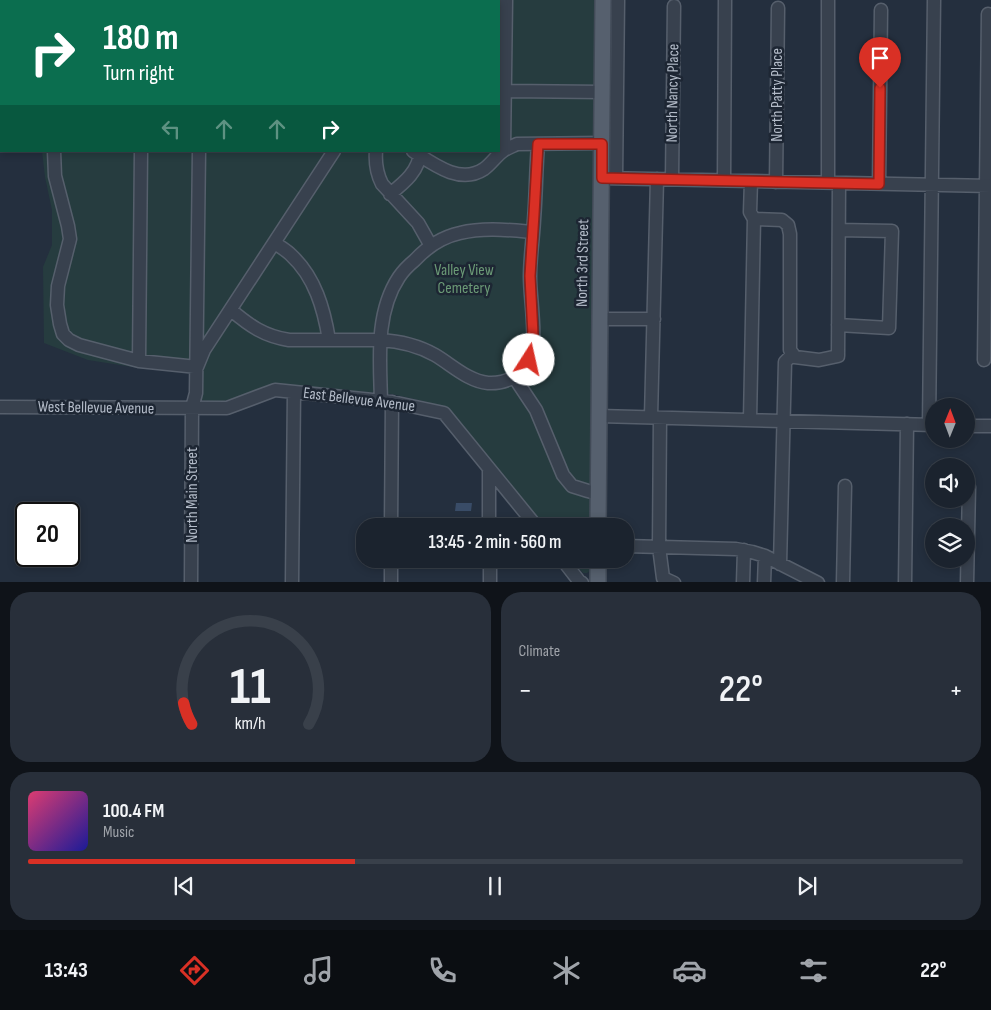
<!DOCTYPE html>
<meta charset="utf-8">
<style>
:root{--surface:#1b232e;--page:#282f3a;--text:#f1f3f6;--muted:#a0a4aa;--line:#39404a;--accent:#d93025}
body{margin:0;font-family:"Sofia Sans Condensed",sans-serif;background:var(--page);color:var(--text);height:100vh;display:flex;flex-direction:column;font-size:19px;white-space:nowrap}
*{box-sizing:border-box;margin:0}
p{font-size:16px;color:var(--muted)}
.icon{flex:none;width:28px;height:28px;fill:none;stroke:currentColor;stroke-width:2;stroke-linecap:round;stroke-linejoin:round}
.map{position:relative;height:582px;overflow:hidden}
.drawer{display:flex;flex-direction:column;gap:10px;padding:10px;background:#0f1319;flex:1}
.drawer>*{flex:none}
.top-card{position:absolute;left:0px;top:0px;width:500px;height:152px;box-shadow:0 2px 8px #0003,0 0 0 1px var(--line);background:#0b6e4f;color:#fff;overflow:hidden}
.needle{width:32px;rotate:1deg}
.tools{position:absolute;left:925px;top:398px;display:grid;gap:10px}
.tools a{display:grid;place-items:center;width:50px;height:50px;border-radius:50%;background:var(--surface);box-shadow:0 2px 8px #0003,0 0 0 1px var(--line);font-size:25px}
.speed{position:absolute;left:15px;top:502px;display:flex;gap:10px;font-size:25px;font-weight:700;text-align:center}
.speed>*{display:grid;place-content:center;width:65px;height:65px;border-radius:50%;background:var(--surface);box-shadow:0 2px 8px #0003,0 0 0 1px var(--line);line-height:1}
.speed .limit{border:2px solid #111;border-radius:8px;background:#fff;color:#111}
.pin{position:absolute;display:grid;place-items:center;width:42px;height:42px;color:#fff;margin:-51px -21px;border-radius:50% 50% 50% 0;rotate:-45deg;box-shadow:0 0 5px #0007}
.pin .icon{rotate:45deg}
.me{position:absolute;width:55px;margin:-28px;rotate:10deg;stroke-linejoin:round;filter:drop-shadow(0 0 4px #0008)}
.turn{display:flex;align-items:center;gap:18px;height:105px;padding:0 20px;font-size:22px}
.turn .icon{width:65px;height:65px;stroke-width:2.5}
.turn b{display:block;font-size:35px;line-height:42px}
.lanes{display:flex;align-items:center;height:48px;padding:0 20px;background:#0003;justify-content:center;gap:25px;direction:ltr}
.lanes .off{opacity:.35}
.big{font-size:38px;font-weight:600;line-height:1.1}
.drawer .card{flex:1;display:flex;flex-direction:column;justify-content:center;gap:8px;min-width:0;padding:0 18px;border-radius:20px;background:var(--page)}
.drawer .dial{align-items:center;gap:0}
.dial svg{height:130px;overflow:visible;fill:none;stroke:var(--line);stroke-width:7;stroke-linecap:round;text-anchor:middle}
.dial text{fill:var(--text);stroke:none}
.song{display:flex;align-items:center;gap:15px}
.cover{width:60px;height:60px;border-radius:8px;background:linear-gradient(135deg,hsl(340 70% 55%),hsl(240 70% 35%))}
.played{height:5px;border-radius:2px;background:linear-gradient(90deg,var(--accent) 35%,var(--line) 35%)}
.keys{display:flex;justify-content:space-around;direction:ltr}
.heat{display:flex;justify-content:space-between;align-items:center;font-size:28px;direction:ltr}
.drawer .tiles{flex:1;display:grid;gap:10px;grid-template-columns:1fr 1fr}
.card:last-child{grid-column:span 2}
.trip{position:absolute;left:356px;top:518px;width:278px;height:50px;border-radius:20px;background:var(--surface);box-shadow:0 2px 8px #0003,0 0 0 1px var(--line);font-weight:600;line-height:50px;text-align:center}
.dock{display:flex;height:80px;justify-content:space-around;align-items:center;background:#0b0e12;color:var(--muted)}
.dock .icon{width:35px;height:35px}
.dock .active{color:var(--accent)}
.dock b{font-size:22px;color:var(--text)}
.map>svg:first-child{display:block}
.green{fill:#263c3f}
.water{fill:#394c67}
.lines{fill:none;stroke-linecap:round;stroke-linejoin:round}
.minor-casing{stroke:#565f6c;stroke-width:15}
.major-casing{stroke:#414a57;stroke-width:18}
.minor{stroke:#38414e;stroke-width:12}
.major{stroke:#56606e;stroke-width:15}
.route-casing{stroke:#8d1f18;stroke-width:12}
.route{stroke:#d93025;stroke-width:9}
.labels{text-anchor:middle;dominant-baseline:central;stroke-width:5;stroke-linejoin:round;paint-order:stroke}
.street-label{font-size:16px;fill:#b4bcc9;stroke:#1d2633}
.park-label{font-size:16px;fill:#6b9a76;stroke:#1d2633}
</style>
<div class="map">
<svg width="991" height="583" viewBox="0 0 991 583">
<rect width="100%" height="100%" fill="#242f3e"/>
<path class="green" d="M167,0H595L591,526H544L454,418L443,408L427,402L392,394L281,385L259,389L241,397L219,402L189,399L191,372L139,368L88,360L44,343L43,267L52,245V210L45,177L42,151H499V1H167Z
M571,559H591V570L587,573H583Z"/>
<path class="water" d="M456,503H472L471,511H455Z"/>
<g class="lines">
<g class="minor-casing">
<path id="minor" d="M285,0L286,1
M234,1V0
M330,1L331,0
M384,1V0
M423,1V0
M499,91L603,92
M504,149L506,0
M54,151L55,176L68,226L70,239L58,286L57,305L60,324L63,334L69,340L79,345L139,361L197,367L204,350L334,151
M376,151C375,163 377,174 382,184L418,223L431,246
M413,151C433,164 460,185 484,169C491,164 496,156 503,151C507,148 513,146 517,144L602,143
M602,178L991,186
M616,178L618,0
M672,179L674,6
M724,180L725,0
M776,182L778,8
M828,183V0
M879,184L881,10
M390,194C404,183 420,170 420,151
M754,219L782,220L788,225L790,234V350L795,357L819,360L838,356L839,183
M275,243C280,247 286,250 291,255C315,277 324,309 329,340
M231,310C250,326 264,336 289,340H380C398,341 419,346 435,355C452,365 468,381 488,383C505,384 522,376 529,360C538,339 530,301 530,277C530,258 533,239 534,220C536,195 536,169 538,144
M600,319H654
M838,325L889,328L892,231L839,230
M984,360L988,14
M139,361L141,151
M514,377L536,410L563,475L572,486L588,491L599,494
M381,401C380,360 375,313 399,277C403,271 409,265 415,260C427,247 442,237 460,233C484,227 509,230 533,232
M0,407L227,408L275,390L392,402L444,413L536,526
M599,416L934,425
M651,417L657,179
M660,418L659,547L663,578L674,583
M750,420L754,219L750,212L751,181
M929,425L934,0
M966,426H991
M489,469V526
M391,526L392,402
M625,546L736,549L752,552L765,556L818,583
M490,559V583
M562,559L579,581L582,583
M780,564L785,362L793,354
M191,583L192,408L196,393L199,151
M292,583L294,392
M391,583V559
M743,583L744,550
M764,583L765,556
M843,583L845,486
M905,583L907,424
M967,583L969,487"/>
</g>
<g class="major-casing">
<path id="major" d="M598,526L603,0
M598,583V559"/>
</g>
<use href="#minor" class="minor"/>
<use href="#major" class="major"/>
</g>
<g class="lines">
<g class="route-casing">
<path id="route" d="M529,360L533,348V335L530,276L534,214L538,144H602V178L879,184L880,88"/>
</g>
<use href="#route" class="route"/>
</g>
<g class="labels">
<g class="street-label">
<text transform="translate(673 93) rotate(-89)">North Nancy Place</text>
<text transform="translate(777 95) rotate(-90)">North Patty Place</text>
<text transform="translate(583 263) rotate(-89)">North 3rd Street</text>
<text transform="translate(359 400) rotate(7)">East Bellevue Avenue</text>
<text transform="translate(96 408) rotate(1)">West Bellevue Avenue</text>
<text transform="translate(192 495) rotate(-90)">North Main Street</text>
</g>
<g class="park-label">
<text x="464" y="270">Valley View<tspan x="464" dy="18">Cemetery</tspan></text>
</g>
</g>
</svg>
<div class="tools">
<a><svg class="needle" viewBox="-14 -14 28 28"><path d="M0-13l5 13h-10z" fill="#e53935"/><path d="M0 13l5-13h-10z" fill="#a0a4aa"/></svg></a>
<a><svg class="icon" aria-label="sound" viewBox="0 0 24 24"><path d="M4 9h4l5-4v14l-5-4H4zM17 9q2 3 0 6"/></svg></a>
<a><svg class="icon" aria-label="layers" viewBox="0 0 24 24"><path d="M12 4l9 5-9 5-9-5zM3 14l9 5 9-5"/></svg></a>
</div>
<div class="speed"><div class="limit">20</div></div>
<div class="pin" style="left:880px;top:88px;background:#d93025"><svg class="icon" aria-label="arrive" viewBox="0 0 24 24"><path d="M6 21V4h12l-3 4 3 4H6"/></svg></div>
<svg class="me" style="left:529px;top:360px" viewBox="-20 -20 40 40"><circle r="19" fill="#fff"/><path d="M0-13L10 11 0 6-10 11z" fill="#d93025"/></svg>
<div class="trip">13:45 · 2 min · 560 m</div>
<div class="top-card">
<div class="turn"><svg class="icon" aria-label="right" viewBox="0 0 24 24"><path d="M7 20v-9h11M14 6l5 5-5 5"/></svg><div><b>180 m</b>Turn right</div></div>
<div class="lanes"><svg class="icon off" aria-label="left" viewBox="0 0 24 24"><path d="M17 20v-9H6M10 6l-5 5 5 5"/></svg><svg class="icon off" aria-label="ahead" viewBox="0 0 24 24"><path d="M12 20V5M6 11l6-6 6 6"/></svg><svg class="icon off" aria-label="ahead" viewBox="0 0 24 24"><path d="M12 20V5M6 11l6-6 6 6"/></svg><svg class="icon" aria-label="right" viewBox="0 0 24 24"><path d="M7 20v-9h11M14 6l5 5-5 5"/></svg></div>
</div>
</div>
<section class="drawer">
<div class="tiles">
<div class="card dial"><svg viewBox="0 0 100 80">
<path d="M14 69A42 42 0 1 1 86 69"/>
<path d="M14 69A42 42 0 0 1 9 56" stroke="#d93025"/>
<text x="50" y="56" font-size="32" font-weight="700">11</text>
<text x="50" y="72" font-size="11">km/h</text>
</svg></div>
<div class="card"><p>Climate</p>
<div class="heat"><a>−</a><b class="big">22°</b><a>+</a></div>
</div>
<div class="card">
<div class="song"><i class="cover"></i><div><b>100.4 FM</b><p>Music</p></div></div>
<div class="played"></div>
<div class="keys"><svg class="icon" aria-label="previous" viewBox="0 0 24 24"><path d="M18 5L8 12l10 7zM5 5v14"/></svg><svg class="icon" aria-label="pause" viewBox="0 0 24 24"><path d="M8 5v14M16 5v14"/></svg><svg class="icon" aria-label="next" viewBox="0 0 24 24"><path d="M6 5l10 7-10 7zM19 5v14"/></svg></div>
</div>
</div>
</section>
<nav class="dock">
<b>13:43</b>
<svg class="icon active" aria-label="directions" viewBox="0 0 24 24"><path d="M12 3l9 9-9 9-9-9zM9 14v-3h6M13 9l2 2-2 2"/></svg>
<svg class="icon" aria-label="music" viewBox="0 0 24 24"><path d="M9 18V5l10-2v13"/><circle cx="6" cy="18" r="3"/><circle cx="16" cy="16" r="3"/></svg>
<svg class="icon" aria-label="phone" viewBox="0 0 24 24"><path d="M5 4h4l2 5-3 2q2 4 5 5l2-3 5 2v4C11 20 4 13 5 4z"/></svg>
<svg class="icon" aria-label="climate" viewBox="0 0 24 24"><path d="M12 3v18M4 7l16 10M4 17L20 7"/></svg>
<svg class="icon" aria-label="car" viewBox="0 0 24 24"><path d="M5 17H2v-5l4-1 3-4h7l3 4 3 1v5h-3M9 17h6M6 11h13"/><circle cx="7" cy="17" r="2"/><circle cx="17" cy="17" r="2"/></svg>
<svg class="icon" aria-label="filters" viewBox="0 0 24 24"><path d="M4 7h16M4 17h16"/><circle cx="9" cy="7" r="2"/><circle cx="15" cy="17" r="2"/></svg>
<b>22°</b>
</nav>
